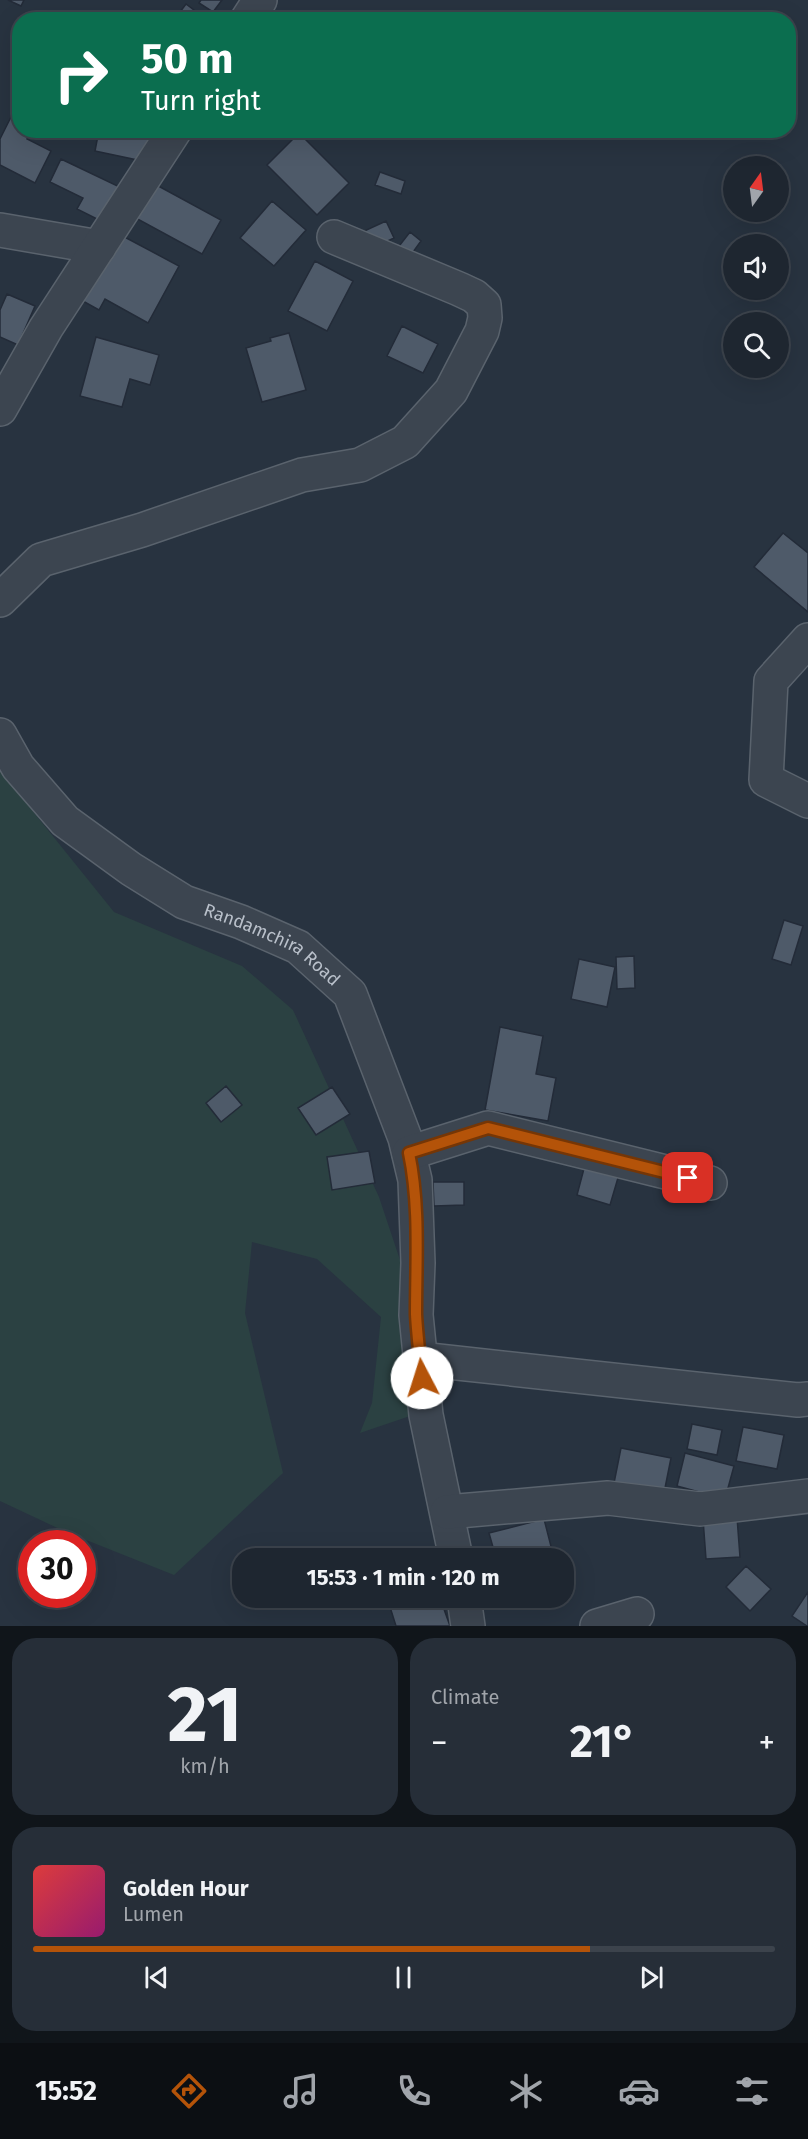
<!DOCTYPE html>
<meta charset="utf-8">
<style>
:root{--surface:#1e2630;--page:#262e38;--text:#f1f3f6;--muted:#a1a5ab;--line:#3c434c;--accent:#b45309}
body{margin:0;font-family:"Fira Sans",sans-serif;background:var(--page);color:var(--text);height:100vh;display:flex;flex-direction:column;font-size:22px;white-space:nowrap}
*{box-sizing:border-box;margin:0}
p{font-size:20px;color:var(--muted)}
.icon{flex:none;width:33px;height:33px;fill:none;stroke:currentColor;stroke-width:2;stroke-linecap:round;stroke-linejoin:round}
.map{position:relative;height:1626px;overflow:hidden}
.drawer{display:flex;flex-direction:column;gap:12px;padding:12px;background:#10151a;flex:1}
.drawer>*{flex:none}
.hud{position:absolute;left:12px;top:12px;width:784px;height:126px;border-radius:24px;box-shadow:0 6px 24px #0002,0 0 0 2px var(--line);background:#0b6e4f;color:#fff;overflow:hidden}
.needle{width:39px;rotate:14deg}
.tools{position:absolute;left:723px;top:156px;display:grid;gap:12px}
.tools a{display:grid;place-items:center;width:66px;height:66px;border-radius:50%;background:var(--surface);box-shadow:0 6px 24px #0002,0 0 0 2px var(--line);font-size:30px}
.speed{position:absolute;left:18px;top:1530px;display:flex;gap:12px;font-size:30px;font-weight:700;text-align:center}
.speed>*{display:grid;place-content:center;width:78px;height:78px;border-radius:50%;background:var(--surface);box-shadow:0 6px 24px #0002,0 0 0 2px var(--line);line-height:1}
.speed .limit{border:9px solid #d22;background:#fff;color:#111}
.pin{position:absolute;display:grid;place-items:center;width:51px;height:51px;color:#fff;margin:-26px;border-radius:12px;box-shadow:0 3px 9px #0006}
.me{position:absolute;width:66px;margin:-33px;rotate:355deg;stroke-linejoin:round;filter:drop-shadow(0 0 4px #0008)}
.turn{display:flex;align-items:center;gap:21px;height:126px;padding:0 30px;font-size:27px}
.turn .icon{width:78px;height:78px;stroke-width:2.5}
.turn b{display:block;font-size:42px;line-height:51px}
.big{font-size:45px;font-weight:700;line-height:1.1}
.drawer .widget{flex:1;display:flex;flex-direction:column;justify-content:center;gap:9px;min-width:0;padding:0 21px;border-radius:24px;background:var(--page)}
.drawer .dial{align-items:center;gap:0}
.dial b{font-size:78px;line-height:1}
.song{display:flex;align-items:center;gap:18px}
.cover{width:72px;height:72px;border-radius:9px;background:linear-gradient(135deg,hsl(0 70% 55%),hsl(320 70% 35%))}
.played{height:6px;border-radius:3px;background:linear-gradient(90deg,var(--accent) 75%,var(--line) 75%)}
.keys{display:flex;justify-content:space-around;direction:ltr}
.heat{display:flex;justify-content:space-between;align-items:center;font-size:33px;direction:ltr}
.drawer .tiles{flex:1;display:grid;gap:12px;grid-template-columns:1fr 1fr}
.widget:last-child{grid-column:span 2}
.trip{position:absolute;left:232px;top:1548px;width:342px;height:60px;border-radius:24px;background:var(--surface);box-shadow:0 6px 24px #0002,0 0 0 2px var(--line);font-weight:700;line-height:60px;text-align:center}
.dock{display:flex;height:96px;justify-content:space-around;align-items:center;background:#0c0f13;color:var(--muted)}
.dock .icon{width:42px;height:42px}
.dock .on{color:var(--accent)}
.dock b{font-size:27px;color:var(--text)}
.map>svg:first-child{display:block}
.green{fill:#2b4142}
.building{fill:#4e5a69;stroke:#232b38;stroke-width:1.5}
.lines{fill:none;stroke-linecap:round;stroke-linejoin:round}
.minor-casing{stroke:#5a636d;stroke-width:36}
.minor{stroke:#3c4550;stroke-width:33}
.route-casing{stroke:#753606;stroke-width:15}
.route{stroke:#b45309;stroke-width:10}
.labels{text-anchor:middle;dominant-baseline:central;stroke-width:4.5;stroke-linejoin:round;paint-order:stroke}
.street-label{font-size:18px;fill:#b9c0ca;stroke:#212936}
</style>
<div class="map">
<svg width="808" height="1626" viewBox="0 0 808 1626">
<rect width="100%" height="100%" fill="#283340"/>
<path class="green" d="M0,761L31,809L114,912L242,966L293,1010L379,1197L406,1278L413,1415L360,1433L372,1403L381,1317L317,1259L252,1242L245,1313L283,1473L174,1575L66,1532L0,1501Z"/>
<path class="building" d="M8,0H24L21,6Z
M201,0H222L213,12L199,3Z
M186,4L207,20H174Z
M13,113L20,117V130H31L27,139L51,151L35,183L0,165V139Z
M99,130H154L147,162L95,151Z
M299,133L349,183L317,215L267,165Z
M61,159L126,190L109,225L77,209L83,198L50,182Z
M380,172L405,181L401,194L375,185Z
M151,182L221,220L202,254L132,216Z
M272,201L306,230L274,266L240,238Z
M386,221L394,238L371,249L362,232Z
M410,232L421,241L408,259L396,250Z
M117,233L179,266L148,323L105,299L99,310L81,300Z
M315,261L353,281L327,331L288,311Z
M7,294L35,306L18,345L0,337V310Z
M402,326L438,344L423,373L387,356Z
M289,333L306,390L262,402L246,348L271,341L270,338Z
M96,337L159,355L150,385L130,379L122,407L80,396Z
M783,533L808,553V612L754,567Z
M784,920L803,926L791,965L772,959Z
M634,956L635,988L617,989L616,957Z
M579,959L615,967L607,1007L571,999Z
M500,1027L543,1036L536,1074L556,1078L548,1121L485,1110Z
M226,1086L242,1105L221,1122L206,1103Z
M332,1087L350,1114L316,1135L298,1108Z
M369,1151L375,1183L332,1190L327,1157Z
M586,1161L620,1171L610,1205L577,1195Z
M433,1182H464V1205L434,1206Z
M692,1424L722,1430L717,1455L687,1449Z
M743,1427L784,1435L777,1469L736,1461Z
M621,1448L671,1458L663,1498L613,1488Z
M685,1453L734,1466L725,1499L677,1486Z
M737,1517L740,1557L706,1559L703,1519Z
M544,1519L554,1558H496L489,1533Z
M746,1566L771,1589L750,1611L726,1587Z
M808,1592V1626H807L792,1616Z
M418,1598H440L450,1626H396L390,1607Z"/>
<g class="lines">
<g class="minor-casing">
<g id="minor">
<path d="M247,20L260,0"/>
<path d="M0,230L99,247"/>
<path d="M0,409L46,328L175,130"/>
<path d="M0,600L41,560L142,530L302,475L360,465L405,442L451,391L482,331L485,318L484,305L474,296L459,289L334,237"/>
<path d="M808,640L771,681L766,780L808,801"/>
<path id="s1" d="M0,735L18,767L65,821L131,869L184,902L241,922L298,947L350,994L405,1138L415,1180L418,1263L416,1315L426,1415L456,1558"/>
<path d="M409,1153L488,1128L710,1183"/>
<path d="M420,1359L798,1400L808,1399"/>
<path d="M447,1512L608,1498L700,1509L808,1496"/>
<path d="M464,1598L468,1626"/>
<path d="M597,1626L637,1614"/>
</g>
</g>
<use href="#minor" class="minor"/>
</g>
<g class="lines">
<g class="route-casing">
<path id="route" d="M422,1378C420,1357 417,1335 416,1314C416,1260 420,1206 409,1153L488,1128L688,1178"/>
</g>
<use href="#route" class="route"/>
</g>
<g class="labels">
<g class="street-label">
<text stroke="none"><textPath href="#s1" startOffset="351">Randamchira Road</textPath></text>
</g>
</g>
</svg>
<div class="tools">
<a><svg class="needle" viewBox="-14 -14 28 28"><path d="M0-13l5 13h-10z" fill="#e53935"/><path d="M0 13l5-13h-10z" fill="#a1a5ab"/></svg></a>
<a><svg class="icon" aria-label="sound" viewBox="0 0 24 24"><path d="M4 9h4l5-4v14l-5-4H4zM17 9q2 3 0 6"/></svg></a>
<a><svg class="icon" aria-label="search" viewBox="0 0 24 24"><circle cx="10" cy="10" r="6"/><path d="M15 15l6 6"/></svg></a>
</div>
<div class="speed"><div class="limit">30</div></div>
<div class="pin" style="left:688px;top:1178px;background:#d93025"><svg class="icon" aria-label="arrive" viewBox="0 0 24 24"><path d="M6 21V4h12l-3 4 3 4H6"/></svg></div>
<svg class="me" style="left:422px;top:1378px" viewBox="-20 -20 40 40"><circle r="19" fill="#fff"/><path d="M0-13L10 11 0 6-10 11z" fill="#b45309"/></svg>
<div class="trip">15:53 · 1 min · 120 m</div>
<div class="hud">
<div class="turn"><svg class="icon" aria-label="right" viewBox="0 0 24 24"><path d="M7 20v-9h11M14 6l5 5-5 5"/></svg><div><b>50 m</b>Turn right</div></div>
</div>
</div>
<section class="drawer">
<div class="tiles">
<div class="widget dial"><b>21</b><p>km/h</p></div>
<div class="widget"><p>Climate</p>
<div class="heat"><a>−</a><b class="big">21°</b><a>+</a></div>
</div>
<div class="widget">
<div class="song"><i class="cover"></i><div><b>Golden Hour</b><p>Lumen</p></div></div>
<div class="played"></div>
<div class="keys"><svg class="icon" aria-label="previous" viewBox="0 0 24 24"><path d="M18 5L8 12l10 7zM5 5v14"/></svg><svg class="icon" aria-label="pause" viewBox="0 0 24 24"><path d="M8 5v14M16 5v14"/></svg><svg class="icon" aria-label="next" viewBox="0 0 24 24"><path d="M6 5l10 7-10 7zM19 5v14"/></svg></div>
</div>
</div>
</section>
<nav class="dock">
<b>15:52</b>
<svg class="icon on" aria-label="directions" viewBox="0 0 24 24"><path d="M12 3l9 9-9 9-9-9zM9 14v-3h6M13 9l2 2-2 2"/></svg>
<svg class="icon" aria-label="music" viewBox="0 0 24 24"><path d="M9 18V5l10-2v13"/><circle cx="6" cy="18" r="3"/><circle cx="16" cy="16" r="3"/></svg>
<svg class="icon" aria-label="phone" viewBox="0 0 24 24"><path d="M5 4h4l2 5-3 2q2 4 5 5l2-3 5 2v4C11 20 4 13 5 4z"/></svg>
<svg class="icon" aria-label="climate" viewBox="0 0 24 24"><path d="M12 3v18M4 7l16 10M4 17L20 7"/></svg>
<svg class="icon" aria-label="car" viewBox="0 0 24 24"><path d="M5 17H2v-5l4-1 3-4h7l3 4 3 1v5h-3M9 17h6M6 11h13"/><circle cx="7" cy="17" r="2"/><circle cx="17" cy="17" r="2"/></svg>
<svg class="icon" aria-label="filters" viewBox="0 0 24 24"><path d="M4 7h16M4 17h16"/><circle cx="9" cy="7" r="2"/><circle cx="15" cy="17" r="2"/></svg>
</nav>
